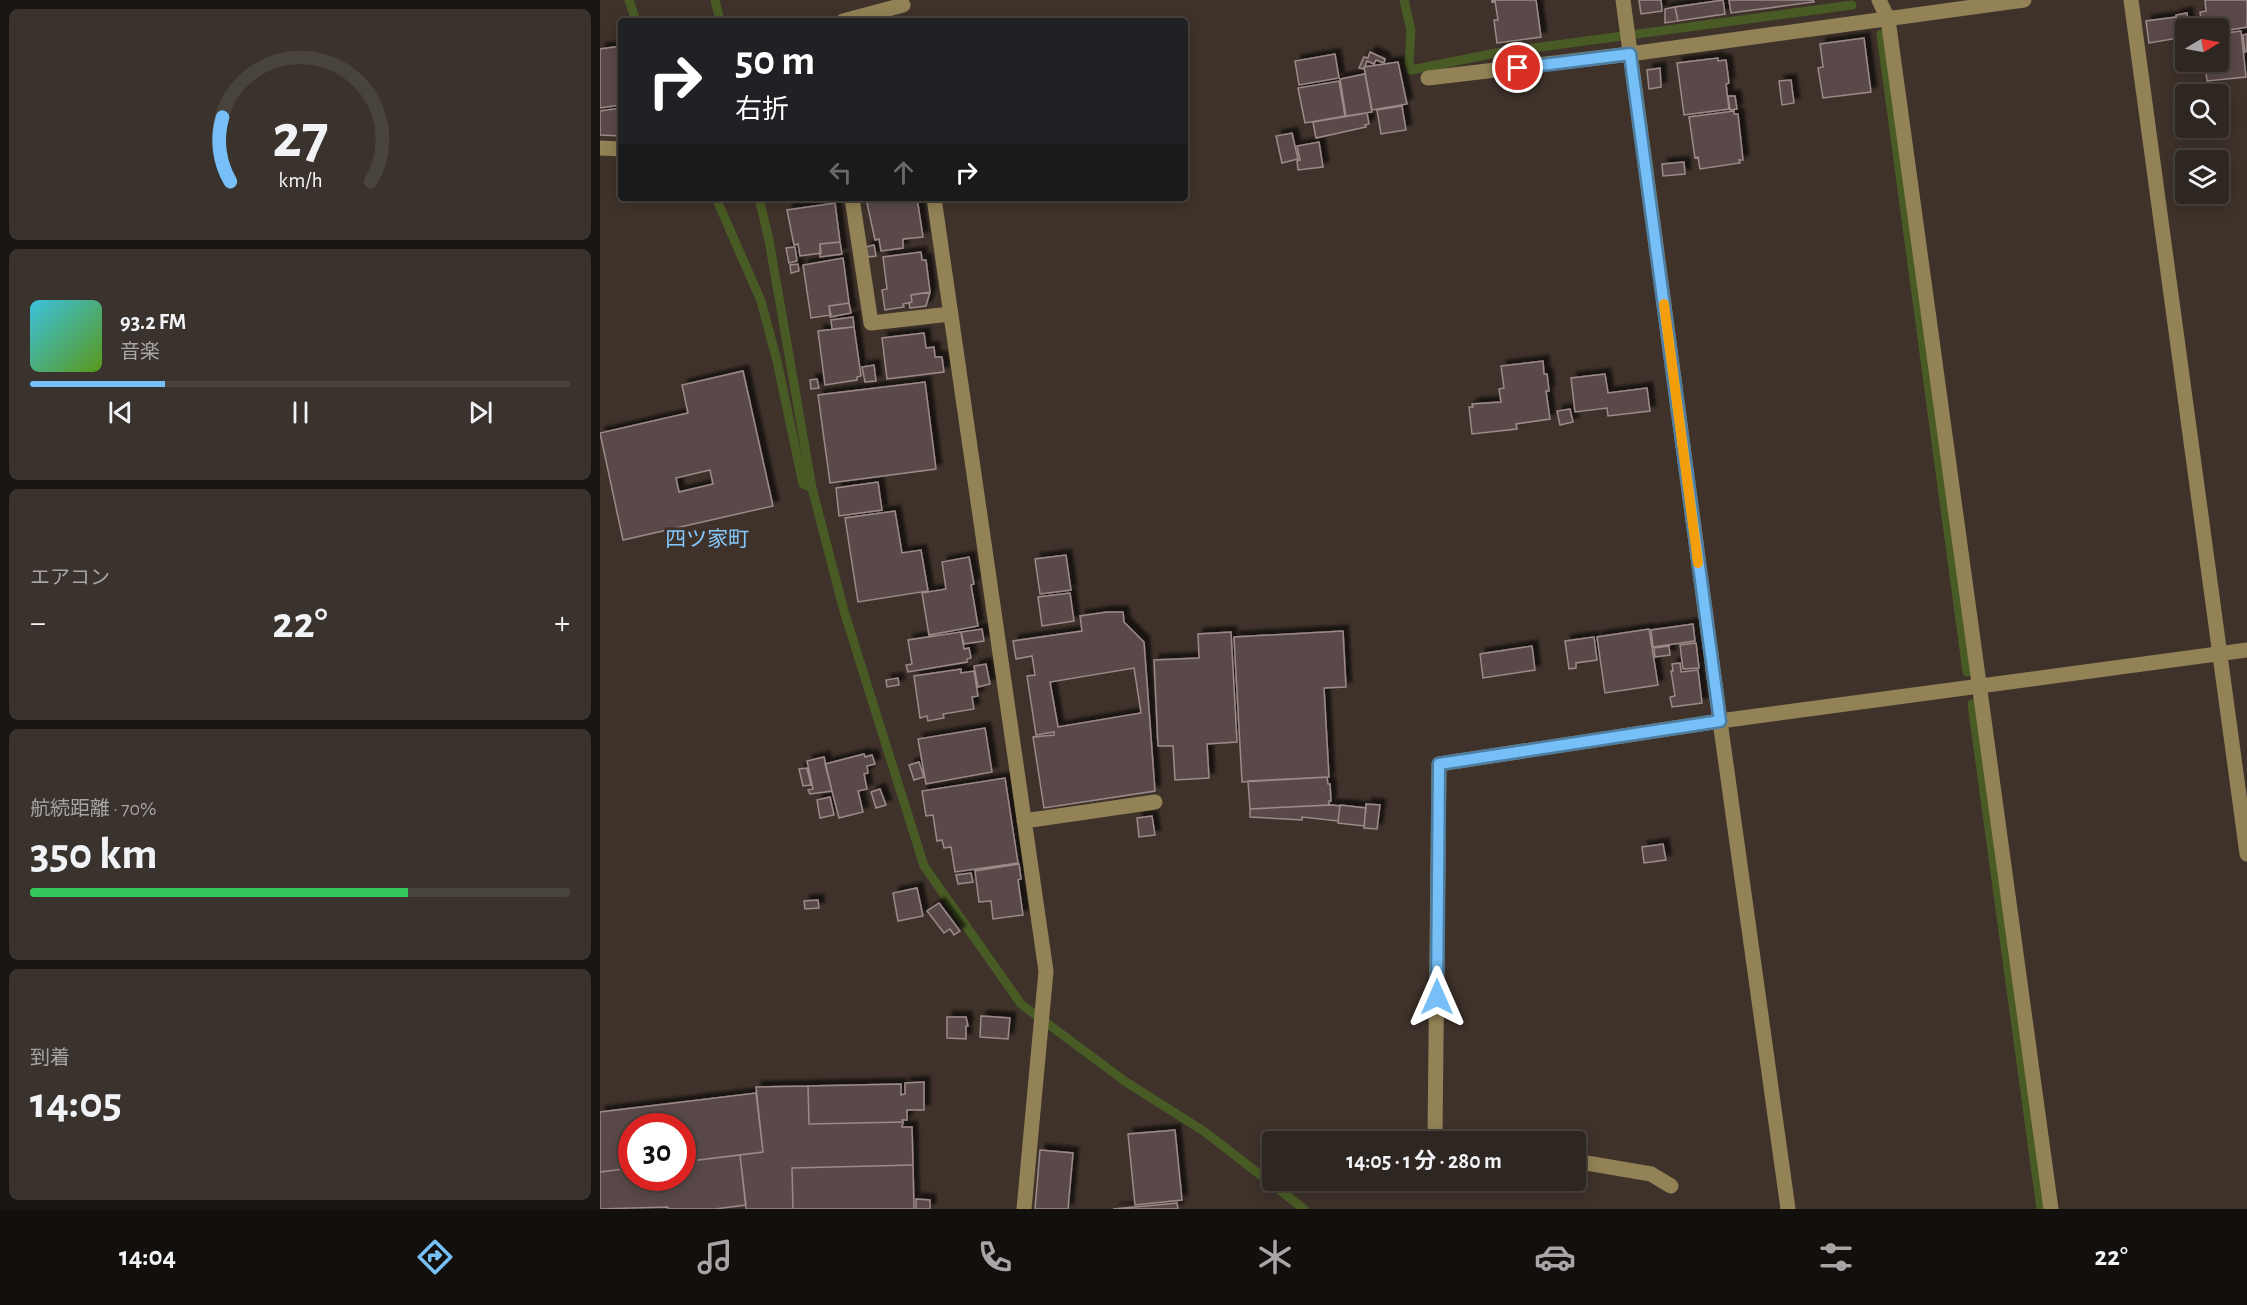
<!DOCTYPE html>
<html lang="ja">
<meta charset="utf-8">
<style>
:root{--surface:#2e2620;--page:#3a322d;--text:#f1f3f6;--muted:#a7a5a5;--line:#49433e;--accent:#76c0f7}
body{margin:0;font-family:"Alegreya Sans","Noto Sans JP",sans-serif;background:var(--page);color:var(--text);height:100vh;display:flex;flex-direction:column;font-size:22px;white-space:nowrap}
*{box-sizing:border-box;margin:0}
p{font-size:20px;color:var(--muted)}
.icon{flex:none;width:33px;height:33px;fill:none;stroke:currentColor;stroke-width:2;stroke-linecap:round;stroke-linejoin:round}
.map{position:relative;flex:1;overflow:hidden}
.side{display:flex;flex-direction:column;gap:9px;padding:9px;background:#191512;width:600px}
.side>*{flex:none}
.top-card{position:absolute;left:18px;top:18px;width:570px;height:183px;border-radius:6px;box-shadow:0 3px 15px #0003,0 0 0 2px var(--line);background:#202124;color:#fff;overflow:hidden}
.needle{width:39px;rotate:80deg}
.fabs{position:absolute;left:1575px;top:18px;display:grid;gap:12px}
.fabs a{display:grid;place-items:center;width:54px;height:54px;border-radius:6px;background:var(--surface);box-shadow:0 3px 15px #0003,0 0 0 2px var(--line);font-size:30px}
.speed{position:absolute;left:18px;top:1113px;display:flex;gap:12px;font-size:30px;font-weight:700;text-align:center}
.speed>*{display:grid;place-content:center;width:78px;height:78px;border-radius:50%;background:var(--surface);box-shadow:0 3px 15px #0003,0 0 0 2px var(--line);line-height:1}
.speed .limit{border:9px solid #d22;background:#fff;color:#111}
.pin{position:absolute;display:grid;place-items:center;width:51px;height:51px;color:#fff;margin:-26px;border:3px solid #fff;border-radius:50%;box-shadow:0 2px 6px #0007}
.me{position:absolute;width:66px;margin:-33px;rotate:0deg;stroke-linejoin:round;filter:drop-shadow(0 0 4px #0008)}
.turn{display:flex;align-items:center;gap:21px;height:126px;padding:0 18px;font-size:27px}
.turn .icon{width:78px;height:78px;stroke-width:2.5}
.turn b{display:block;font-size:42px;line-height:51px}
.lanes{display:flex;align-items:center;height:57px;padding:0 18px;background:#0003;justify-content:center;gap:30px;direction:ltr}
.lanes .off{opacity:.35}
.big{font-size:45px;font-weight:700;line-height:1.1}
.side .card{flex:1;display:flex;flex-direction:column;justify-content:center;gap:9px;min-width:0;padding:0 21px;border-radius:9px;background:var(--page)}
.side .dial{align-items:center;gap:0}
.dial svg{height:156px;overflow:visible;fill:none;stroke:var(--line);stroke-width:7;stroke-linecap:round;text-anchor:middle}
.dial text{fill:var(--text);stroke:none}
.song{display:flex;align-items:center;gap:18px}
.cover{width:72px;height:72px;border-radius:9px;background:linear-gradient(135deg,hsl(190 70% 55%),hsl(90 70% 35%))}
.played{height:6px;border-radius:3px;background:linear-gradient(90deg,var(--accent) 25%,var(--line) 25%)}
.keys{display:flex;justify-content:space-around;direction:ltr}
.heat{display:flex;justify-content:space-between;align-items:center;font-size:33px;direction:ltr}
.charge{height:9px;border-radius:4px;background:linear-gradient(90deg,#34c759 70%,var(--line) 0)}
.trip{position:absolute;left:662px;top:1131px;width:324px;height:60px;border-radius:6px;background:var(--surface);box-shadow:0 3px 15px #0003,0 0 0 2px var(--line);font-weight:700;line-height:60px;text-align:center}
.tabs{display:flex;height:96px;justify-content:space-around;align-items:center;background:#120f0d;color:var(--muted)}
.tabs .icon{width:42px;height:42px}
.tabs .on{color:var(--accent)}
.tabs b{font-size:27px;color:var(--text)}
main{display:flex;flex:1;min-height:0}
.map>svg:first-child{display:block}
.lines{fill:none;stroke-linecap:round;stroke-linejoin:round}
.stream{stroke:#495b24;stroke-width:9}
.building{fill:#5a4a49;stroke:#9c8a89;stroke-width:1.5;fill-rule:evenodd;filter:url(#shadow)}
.minor{stroke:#928256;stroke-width:15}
.route-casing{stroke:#4d7da1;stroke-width:15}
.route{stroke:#76c0f7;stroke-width:10}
.slow{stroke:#f59e0b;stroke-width:10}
.labels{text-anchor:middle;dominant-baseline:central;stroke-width:6;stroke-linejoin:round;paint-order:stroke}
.quarter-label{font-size:21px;fill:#85c9fc;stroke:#3e322a}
</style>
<main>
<section class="side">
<div class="card dial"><svg viewBox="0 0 100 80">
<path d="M14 69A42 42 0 1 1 86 69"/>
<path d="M14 69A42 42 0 0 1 10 36" stroke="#76c0f7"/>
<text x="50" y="56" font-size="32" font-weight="700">27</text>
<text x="50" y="72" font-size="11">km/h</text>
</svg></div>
<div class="card">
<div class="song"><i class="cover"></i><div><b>93.2 FM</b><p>音楽</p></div></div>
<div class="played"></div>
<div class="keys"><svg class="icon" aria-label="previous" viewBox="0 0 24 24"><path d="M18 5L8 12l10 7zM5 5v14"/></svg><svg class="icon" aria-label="pause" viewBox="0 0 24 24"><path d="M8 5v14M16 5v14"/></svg><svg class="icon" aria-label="next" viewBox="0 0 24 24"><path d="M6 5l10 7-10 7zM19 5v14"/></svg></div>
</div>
<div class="card"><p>エアコン</p>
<div class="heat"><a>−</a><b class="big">22°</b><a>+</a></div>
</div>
<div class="card"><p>航続距離 · 70%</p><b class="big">350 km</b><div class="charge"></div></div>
<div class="card"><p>到着</p><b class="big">14:05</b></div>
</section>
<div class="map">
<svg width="1647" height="1209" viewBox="0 0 1647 1209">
<defs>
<filter id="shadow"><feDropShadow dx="5.5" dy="-5.5" stdDeviation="1.5" flood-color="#0009"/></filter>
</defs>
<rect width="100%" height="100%" fill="#3e322a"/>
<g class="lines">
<path class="stream" d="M29,0L36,21
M115,0L120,21
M804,0L811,30L809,64L811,70L896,53L1252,5
M1281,34L1367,672
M116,198L161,301L177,361L203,484L212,488
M159,198L169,240L212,488L244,611L324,866L421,1004L526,1082L605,1132L704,1209
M1372,704L1441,1209"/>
</g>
<path class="building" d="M892,0H936L941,37L897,43L894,20H898L895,1L892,2Z
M1039,0H1061L1062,11L1041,14Z
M1123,0L1125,14L1078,21L1075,7Z
M1129,0H1213L1214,2L1131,13Z
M1605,0H1647V27L1618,32V28H1602L1600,12L1606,11Z
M1075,7L1078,21L1065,23V9Z
M1587,13L1589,28H1586V37L1579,38L1576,15Z
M1576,17L1579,38L1549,43L1546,21Z
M1641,31L1646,77L1607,81L1605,64L1601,65L1600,62H1618V34Z
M1647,34V51L1645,52L1643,35Z
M1264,38L1271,92L1223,98L1218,68L1223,67L1220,44Z
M21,46V105L0,108V49Z
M1586,47V62H1591L1592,70L1577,72L1575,48Z
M770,52L785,59L784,63L776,60L774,64L767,61L764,69L759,68L764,57L768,58Z
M735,54L739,78L699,85L695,61Z
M1118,58V61L1126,60L1129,83L1126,84L1129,109L1084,115L1077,63Z
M798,62L807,104L772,110L764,67Z
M1060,68L1061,87L1049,89L1047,70Z
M765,74L772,112L746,116L740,79Z
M1191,80L1194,103L1182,105L1179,81Z
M739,81L745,116L705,123L698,88Z
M1128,96H1135L1137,109L1130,110Z
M802,106L806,130L781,134L777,110Z
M21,108V136L0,135V111Z
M1134,111V114H1138L1143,160H1139L1140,163L1100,169L1098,157L1095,158L1089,117Z
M767,113L769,124L765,125L766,127L716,138L713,122Z
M692,133L698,159L682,163L676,136Z
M719,142L723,167L698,170L697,161L700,160L697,146Z
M1084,162L1085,174L1063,176L1062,164Z
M287,198H317L323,237L303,239V248L281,251L279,239L275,240L267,203Z
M235,203L240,242L220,244L221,253L200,256L198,244L194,245L187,210Z
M240,242L242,254L220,257V244Z
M274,245L276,256L268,257L266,247Z
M195,247L197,261L189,263L186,248Z
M321,252L322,260H326L330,292L311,295L312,302L303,304L304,307L285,310L282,290L287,289L283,257Z
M243,258L249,303L229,306L231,315L211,318L203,265Z
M198,264L199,271L191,273L190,265Z
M330,292L326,306L310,308L309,303L312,302L311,295Z
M249,303L251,313L230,317L229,306Z
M253,317L254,327L232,329L231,320Z
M254,327L261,376L257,377V380L225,385L218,331Z
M324,333L326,348L334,347L335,357H342L344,372L287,379L282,338Z
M943,361L944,374H947L949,391H946L950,419L916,424L917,429L872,434L869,407H873L872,404L901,402L899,389L904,388L901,366Z
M274,365L276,381L265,382L262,367Z
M143,371L173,506L23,540L0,433L88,413L82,385ZM110,470L113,484L79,492L76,478Z
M1005,374L1008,393L1047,388L1050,411L1008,416L1007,408L975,412L971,378Z
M217,379L219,388L211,389L210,380Z
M325,382L336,469L230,483L218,395Z
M970,409L973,422L960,425L957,411Z
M278,482L282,510L239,516L236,488Z
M295,511L302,553L321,550L328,591L258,602L245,518Z
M466,555L471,590L440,594L435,559Z
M369,557L374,584L371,585L378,626L329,635L322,593L346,589L342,562Z
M470,593L474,621L442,626L438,597Z
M507,612H523L524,622L544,642L555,791L444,808L433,737L454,735V732L436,735L427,676L435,675L432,656L416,659L413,641L482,631L480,616ZM534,668L541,713L458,727L450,682Z
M1093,624L1095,641L1053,647L1051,630Z
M382,629L384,641L364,644L361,632Z
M1049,629L1058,685L1005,693L997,637Z
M743,631L746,687L724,688L729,777L642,782L634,637Z
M361,632L364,649L369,648L371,658L367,659V662L308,672L306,665L312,664L308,640Z
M631,632L637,742L607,744L609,778L575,780L573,746H558L554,660L599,658L598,634Z
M994,637L997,660L976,663V668L969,669L965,641Z
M1096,643L1099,668L1083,669L1080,645Z
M932,646L935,670L883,678L880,654Z
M1069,646L1070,655L1055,657L1054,648Z
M1080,663L1081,672L1098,670L1102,703L1072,707L1070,697L1075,696L1071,671H1073L1072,664Z
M386,664L390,684L378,687L374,666Z
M361,669V673L374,671L378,696L372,697L374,709L343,714L344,718L328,721L327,716L320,718L314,676Z
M298,678L299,685L287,687L286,680Z
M385,728L392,772L326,784L318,739Z
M264,754L265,757L272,755L275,764L267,766L268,773L264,774L267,789L258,791L263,812L239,818L225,764Z
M224,757L232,791L210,794L208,790L213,789L207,761Z
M319,762L324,777L314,780L309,765Z
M207,768L211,785L203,786L199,769Z
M727,777L728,784H730L731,801H729V805L650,809L648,781Z
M405,778L418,863L355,872L351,847L344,848L342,840L337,841L333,815L326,816L322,791Z
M280,789L286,805L276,808L271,792Z
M230,797L234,815L220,818L217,800Z
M766,804L780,805L777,829L764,828Z
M732,805L740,806L738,821L702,817V820L650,817V809Z
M740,805L766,808L764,826L738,823Z
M552,816L555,835L539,837L537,818Z
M1063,844L1066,860L1044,863L1042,847Z
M419,864L421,879L418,880L423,915L393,919L391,901L379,902L375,871Z
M371,873L373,882L358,884L356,875Z
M317,888L323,916L298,921L293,893Z
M218,900L219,908L205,909L204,901Z
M339,903L360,931L354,935L350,929L344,933L327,911Z
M381,1016L410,1018L408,1039L380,1037Z
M347,1017H366L368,1026H366V1039L347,1038Z
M324,1082V1110H307V1120H302L303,1122L209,1124L208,1086L301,1084V1095L305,1094V1083Z
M208,1086L209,1124L303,1122L302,1127H312L313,1165L192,1168L193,1209H146L140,1155L163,1152L156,1087Z
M156,1093L163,1152L82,1162V1126H32V1168L0,1172V1112Z
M575,1130L582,1200L535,1205L528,1134Z
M440,1150L473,1153L468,1209H435Z
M140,1155L146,1205L115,1209H68V1207L0,1209V1172L32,1168V1178H82V1162Z
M313,1165L314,1209H193L192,1168Z
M316,1199L330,1200V1209H316Z
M577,1203L578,1209H513Z"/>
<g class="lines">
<path class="minor" d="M1023,0L1120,721L1188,1209
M1279,0L1288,19L1451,1209
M1531,0L1647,854
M243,21L303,5
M828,78L1030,54L1424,0
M0,148L21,149
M252,198L271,323L350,314
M334,198L446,971L424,1209
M424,821L555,802
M866,1142L835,1136L839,764L1120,721L1647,650
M975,1161L1051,1174L1071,1186"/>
</g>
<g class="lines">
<g class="route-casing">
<path id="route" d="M837,997L839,764L1120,721L1030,54L918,68"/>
</g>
<use href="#route" class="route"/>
<path class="slow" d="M1064,304L1098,563"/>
</g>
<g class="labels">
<g class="quarter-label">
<text x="107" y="539">四ツ家町</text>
</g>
</g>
</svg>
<div class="fabs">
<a><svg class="needle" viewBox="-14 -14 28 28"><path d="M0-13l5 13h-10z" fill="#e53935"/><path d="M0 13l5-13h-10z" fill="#a7a5a5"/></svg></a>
<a><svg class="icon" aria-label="search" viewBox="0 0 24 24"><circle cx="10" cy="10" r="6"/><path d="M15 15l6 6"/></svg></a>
<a><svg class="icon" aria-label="layers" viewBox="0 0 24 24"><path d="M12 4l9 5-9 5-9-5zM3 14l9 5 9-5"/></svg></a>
</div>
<div class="speed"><div class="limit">30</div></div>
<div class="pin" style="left:918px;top:68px;background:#d93025"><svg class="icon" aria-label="arrive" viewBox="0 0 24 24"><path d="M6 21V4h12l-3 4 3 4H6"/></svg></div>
<svg class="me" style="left:837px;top:997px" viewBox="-20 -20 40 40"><path d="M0-17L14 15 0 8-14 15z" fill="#76c0f7" stroke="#fff" stroke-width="4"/></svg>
<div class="trip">14:05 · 1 分 · 280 m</div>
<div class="top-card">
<div class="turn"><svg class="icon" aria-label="right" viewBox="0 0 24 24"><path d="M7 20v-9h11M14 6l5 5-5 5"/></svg><div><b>50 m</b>右折</div></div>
<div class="lanes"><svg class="icon off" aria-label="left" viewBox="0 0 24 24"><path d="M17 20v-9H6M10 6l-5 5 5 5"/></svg><svg class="icon off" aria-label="ahead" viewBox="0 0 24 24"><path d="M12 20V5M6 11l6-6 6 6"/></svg><svg class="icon" aria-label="right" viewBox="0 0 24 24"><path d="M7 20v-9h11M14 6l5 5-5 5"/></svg></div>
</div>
</div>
</main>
<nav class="tabs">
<b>14:04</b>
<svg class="icon on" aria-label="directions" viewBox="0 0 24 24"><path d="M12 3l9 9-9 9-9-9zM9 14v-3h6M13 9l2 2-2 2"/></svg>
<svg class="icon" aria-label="music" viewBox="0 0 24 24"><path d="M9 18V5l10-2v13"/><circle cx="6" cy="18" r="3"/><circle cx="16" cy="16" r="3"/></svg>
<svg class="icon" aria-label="phone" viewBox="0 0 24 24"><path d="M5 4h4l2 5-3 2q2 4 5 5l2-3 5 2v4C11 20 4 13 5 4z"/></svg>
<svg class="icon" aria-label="climate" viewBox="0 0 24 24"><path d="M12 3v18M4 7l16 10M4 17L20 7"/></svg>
<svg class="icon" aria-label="car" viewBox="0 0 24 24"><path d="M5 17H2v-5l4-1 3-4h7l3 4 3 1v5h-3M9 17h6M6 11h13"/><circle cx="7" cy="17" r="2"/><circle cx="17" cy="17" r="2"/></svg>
<svg class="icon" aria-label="filters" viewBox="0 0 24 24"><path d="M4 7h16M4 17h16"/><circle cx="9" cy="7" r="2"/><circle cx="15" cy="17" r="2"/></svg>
<b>22°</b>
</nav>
